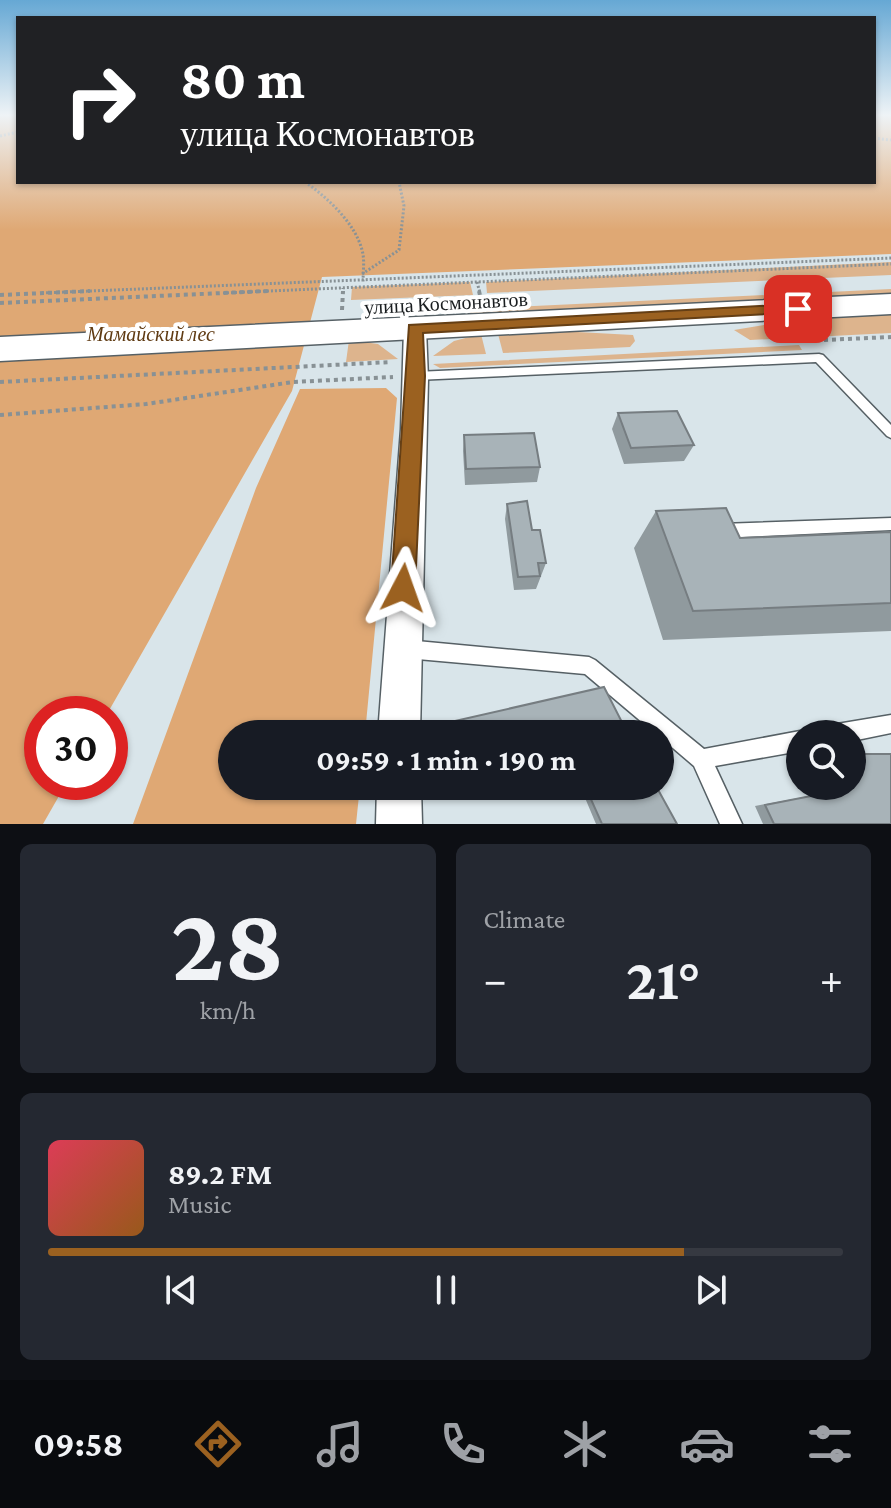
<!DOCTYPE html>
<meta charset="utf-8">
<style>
:root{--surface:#171b24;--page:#242831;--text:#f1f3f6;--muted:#9ea1a6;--line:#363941;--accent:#9b6120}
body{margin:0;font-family:"Crimson Pro",serif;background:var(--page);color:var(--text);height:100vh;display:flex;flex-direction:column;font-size:30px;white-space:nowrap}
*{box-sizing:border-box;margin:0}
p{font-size:26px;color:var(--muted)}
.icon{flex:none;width:44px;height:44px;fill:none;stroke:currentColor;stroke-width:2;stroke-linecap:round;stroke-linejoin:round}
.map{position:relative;height:824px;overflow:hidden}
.drawer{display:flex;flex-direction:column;gap:20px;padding:20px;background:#0d0f14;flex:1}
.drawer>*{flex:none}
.top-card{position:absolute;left:16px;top:16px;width:860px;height:168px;border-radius:0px;box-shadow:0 2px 6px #0004;background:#202124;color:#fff;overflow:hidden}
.tools{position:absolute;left:786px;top:720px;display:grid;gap:16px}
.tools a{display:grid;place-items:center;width:80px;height:80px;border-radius:50%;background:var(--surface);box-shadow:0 2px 6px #0004;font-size:40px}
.speed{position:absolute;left:24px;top:696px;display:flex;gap:16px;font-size:40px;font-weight:700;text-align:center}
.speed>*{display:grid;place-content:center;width:104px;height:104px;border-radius:50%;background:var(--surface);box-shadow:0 2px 6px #0004;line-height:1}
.speed .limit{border:12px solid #d22;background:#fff;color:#111}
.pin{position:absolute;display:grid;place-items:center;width:68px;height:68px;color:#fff;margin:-34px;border-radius:16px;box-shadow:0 4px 12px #0006}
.me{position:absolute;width:88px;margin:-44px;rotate:4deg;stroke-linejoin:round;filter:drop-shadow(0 0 6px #0008)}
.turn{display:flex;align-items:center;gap:28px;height:168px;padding:0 32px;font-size:36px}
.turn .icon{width:104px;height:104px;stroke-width:2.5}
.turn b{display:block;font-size:56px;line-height:68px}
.big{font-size:60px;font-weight:700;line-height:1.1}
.drawer .tile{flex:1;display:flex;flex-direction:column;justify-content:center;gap:12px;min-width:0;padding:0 28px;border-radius:12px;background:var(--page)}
.drawer .dial{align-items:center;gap:0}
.dial b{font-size:104px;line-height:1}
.song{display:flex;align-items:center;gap:24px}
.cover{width:96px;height:96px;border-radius:12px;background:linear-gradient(135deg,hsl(350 70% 55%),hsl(30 70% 35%))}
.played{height:8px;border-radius:4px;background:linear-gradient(90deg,var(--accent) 80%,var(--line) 80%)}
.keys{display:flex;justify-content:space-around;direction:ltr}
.heat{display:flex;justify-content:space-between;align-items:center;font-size:44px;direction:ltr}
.drawer .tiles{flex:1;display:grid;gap:20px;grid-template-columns:1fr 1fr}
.tile:last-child{grid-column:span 2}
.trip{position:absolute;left:218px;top:720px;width:456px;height:80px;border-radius:40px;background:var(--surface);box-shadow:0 2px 6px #0004;font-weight:700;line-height:80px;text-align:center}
.tabs{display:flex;height:128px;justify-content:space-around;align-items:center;background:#090b0e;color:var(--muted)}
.tabs .icon{width:56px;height:56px}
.tabs .active{color:var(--accent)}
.tabs b{font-size:36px;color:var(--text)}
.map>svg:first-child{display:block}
.green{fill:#ddb48d}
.forest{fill:#dfa874}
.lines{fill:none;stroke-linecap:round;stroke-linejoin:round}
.service-casing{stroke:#566065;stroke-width:3}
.minor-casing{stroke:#566065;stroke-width:3}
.primary-casing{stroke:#566065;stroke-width:3}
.path-far1{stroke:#889195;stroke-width:3;stroke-dasharray:2 2;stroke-linecap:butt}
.path{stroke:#889195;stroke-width:4;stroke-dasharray:4 4;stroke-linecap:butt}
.service{fill:#fff;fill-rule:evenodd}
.minor{fill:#fff;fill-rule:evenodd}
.primary{fill:#fff;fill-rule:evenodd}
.wall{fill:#909a9e}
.building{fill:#a8b3b8;stroke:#767d81;stroke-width:2}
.route{fill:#9b6120;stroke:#653f15;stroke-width:2}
.labels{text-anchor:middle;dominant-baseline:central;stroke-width:8;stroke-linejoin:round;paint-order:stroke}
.street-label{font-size:20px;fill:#191d1f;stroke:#fff}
.park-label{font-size:20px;font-style:italic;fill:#5f3a12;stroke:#fff}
</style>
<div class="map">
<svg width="891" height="824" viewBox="0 0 891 824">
<rect width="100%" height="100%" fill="#d9e5ea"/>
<path class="green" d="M891,262V275L487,293L486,282Z
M470,282L473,295L351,300L352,287Z
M891,289V298L471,315L470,312L472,309Z
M891,314V333L750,340L734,330L793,320Z
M559,331L633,335L635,341L630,347L503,353L498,334Z
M481,334L486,354L433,356L454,341Z
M349,340L378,344L398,359L346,362Z
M799,345L802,350L440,368L433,364Z"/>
<path class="forest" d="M0,115H18V182H874V115H891V254L322,277L292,391L107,714H42V782H67L43,824H0Z
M386,388L397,398L365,734H232V786H360L356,824H133L256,488L300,389Z"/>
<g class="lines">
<g class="service-casing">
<path id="service" d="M819,354L823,355L891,425V438L887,436L816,362L416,380L410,376L416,372Z
M891,518V530L721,538L716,536L714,531L716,526L721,524Z
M406,640L589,657L595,660L704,749L800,731L806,734H800V751L715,766L742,824H720L694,766L660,737V734H656L585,674L406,658L400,655L397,649L400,643Z
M891,715V733L852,741V734H827L830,727L837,724Z"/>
</g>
<g class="minor-casing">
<path id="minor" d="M415,321L423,323L426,328L428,379L420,734H378L401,429L404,328L407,323Z
M377,786H421L422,824H376Z"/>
</g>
<g class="primary-casing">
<path id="primary" d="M891,294V314L0,361V337Z"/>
</g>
<path class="path-far1" d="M0,136L18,132
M874,138L891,140
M305,182C327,197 355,223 362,250C365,260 363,272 363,282
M362,274L399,250L404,206L399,182
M477,282L480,293
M42,293L891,258
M223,293L891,264
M343,293V288"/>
<path class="path" d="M479,291L482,304
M0,295L90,291
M0,303L268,291
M342,310L343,291
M824,340L891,337
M0,382L391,362
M0,415L146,404L293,382L393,377"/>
<use href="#service" class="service"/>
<use href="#minor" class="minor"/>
<use href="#primary" class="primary"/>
</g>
<path class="wall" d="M618,413L694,445L684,461L624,464L612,429Z
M464,435L540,467L537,482L465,485L463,451Z
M507,504L532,530L546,563L536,589L514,590L505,519Z
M656,511L740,538L891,532V631L663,640L634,548Z
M580,786H656L677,824H596Z
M824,786H852L891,824H763L755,806L825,793Z"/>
<path class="building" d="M677,411L694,445L631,448L618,413Z
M534,433L540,467L466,469L464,435Z
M527,501L532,530H540L546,563H538L540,576L518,577L507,504Z
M726,508L740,538L891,532V603L693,611L656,511Z
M604,687L628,734H447L446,723Z
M852,754H891V824H774L765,805L837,791V786H852Z
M585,786H656L677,824H602Z"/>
<linearGradient id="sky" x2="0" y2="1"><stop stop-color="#66a8d4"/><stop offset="0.5" stop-color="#eef3f6"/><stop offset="1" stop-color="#eef3f6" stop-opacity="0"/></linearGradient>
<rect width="891" height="230" fill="url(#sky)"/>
<path class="route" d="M798,304L803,305V312L423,333L425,376L415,588L412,596L403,599L394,596L391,588L409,325Z"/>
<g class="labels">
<g class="street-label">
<text transform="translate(446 303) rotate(-3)">улица Космонавтов</text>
</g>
<g class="park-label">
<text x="151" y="334">Мамайский лес</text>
</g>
</g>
</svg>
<div class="tools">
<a><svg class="icon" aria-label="search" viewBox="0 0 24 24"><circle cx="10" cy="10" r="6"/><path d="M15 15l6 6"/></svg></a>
</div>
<div class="speed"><div class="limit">30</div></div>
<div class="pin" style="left:798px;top:309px;background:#d93025"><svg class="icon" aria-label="arrive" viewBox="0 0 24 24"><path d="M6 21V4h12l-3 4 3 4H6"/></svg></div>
<svg class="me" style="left:403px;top:588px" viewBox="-20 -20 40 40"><path d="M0-17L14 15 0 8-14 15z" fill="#9b6120" stroke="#fff" stroke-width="4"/></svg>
<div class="trip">09:59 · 1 min · 190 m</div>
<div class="top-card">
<div class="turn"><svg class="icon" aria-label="right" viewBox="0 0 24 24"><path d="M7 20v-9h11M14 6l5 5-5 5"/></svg><div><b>80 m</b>улица Космонавтов</div></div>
</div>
</div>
<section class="drawer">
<div class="tiles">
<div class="tile dial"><b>28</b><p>km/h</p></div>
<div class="tile"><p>Climate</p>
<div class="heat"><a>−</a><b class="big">21°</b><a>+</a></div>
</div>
<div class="tile">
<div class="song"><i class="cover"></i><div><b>89.2 FM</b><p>Music</p></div></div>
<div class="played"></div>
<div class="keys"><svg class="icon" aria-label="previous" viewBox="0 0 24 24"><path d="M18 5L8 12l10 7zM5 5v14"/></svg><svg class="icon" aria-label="pause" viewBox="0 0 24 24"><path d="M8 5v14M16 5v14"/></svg><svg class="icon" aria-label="next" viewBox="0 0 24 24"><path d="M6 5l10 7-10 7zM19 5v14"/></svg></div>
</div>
</div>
</section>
<nav class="tabs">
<b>09:58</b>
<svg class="icon active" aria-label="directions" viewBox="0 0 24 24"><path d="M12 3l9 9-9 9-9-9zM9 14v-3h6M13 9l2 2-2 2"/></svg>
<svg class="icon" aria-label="music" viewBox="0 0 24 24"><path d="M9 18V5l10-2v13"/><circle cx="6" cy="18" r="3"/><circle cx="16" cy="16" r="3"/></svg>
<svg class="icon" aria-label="phone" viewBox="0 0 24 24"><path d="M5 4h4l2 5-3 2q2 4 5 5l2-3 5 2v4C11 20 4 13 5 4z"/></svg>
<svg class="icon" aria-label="climate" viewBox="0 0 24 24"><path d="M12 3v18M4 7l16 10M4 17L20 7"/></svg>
<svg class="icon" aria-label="car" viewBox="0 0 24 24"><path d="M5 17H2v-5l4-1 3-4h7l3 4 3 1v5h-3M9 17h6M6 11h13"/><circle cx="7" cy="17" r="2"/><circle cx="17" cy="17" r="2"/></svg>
<svg class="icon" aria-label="filters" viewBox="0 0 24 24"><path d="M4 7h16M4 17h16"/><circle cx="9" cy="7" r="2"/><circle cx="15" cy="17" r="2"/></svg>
</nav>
